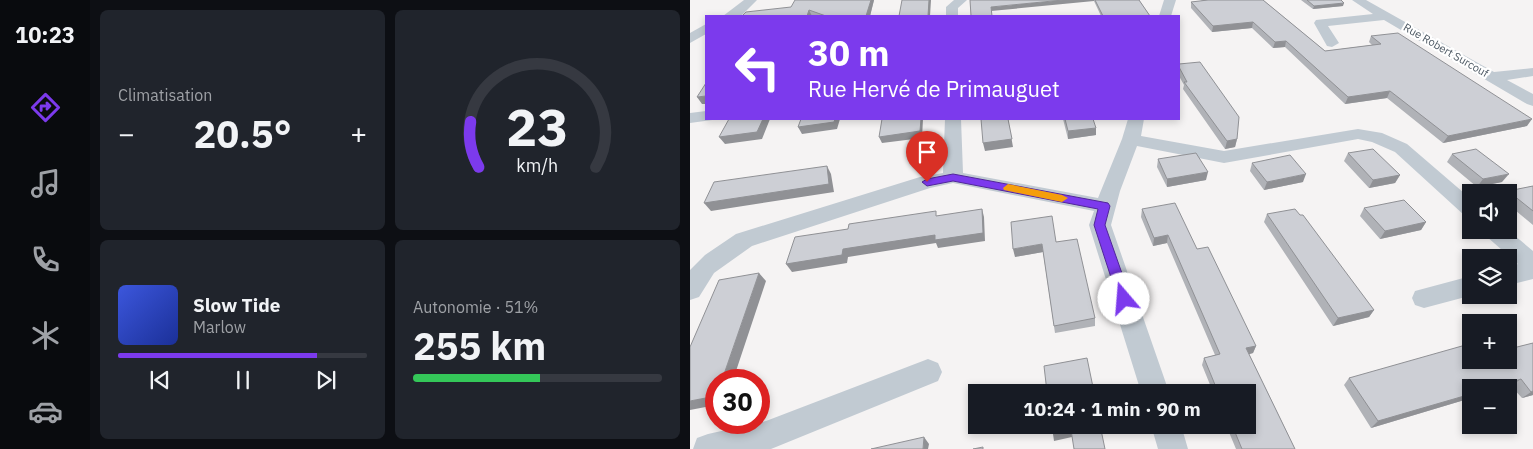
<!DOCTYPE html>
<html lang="fr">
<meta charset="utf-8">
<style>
:root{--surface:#171b24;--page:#20242c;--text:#f1f3f6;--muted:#9ea1a6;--line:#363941;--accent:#7c3aed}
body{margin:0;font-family:"IBM Plex Sans",sans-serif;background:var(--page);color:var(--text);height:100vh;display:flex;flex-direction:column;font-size:19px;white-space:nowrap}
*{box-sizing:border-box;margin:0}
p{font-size:16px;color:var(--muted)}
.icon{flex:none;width:28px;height:28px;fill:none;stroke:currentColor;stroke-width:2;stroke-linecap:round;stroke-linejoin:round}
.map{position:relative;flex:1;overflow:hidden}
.side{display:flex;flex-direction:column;gap:10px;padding:10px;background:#0d0f14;width:600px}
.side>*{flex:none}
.banner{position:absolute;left:15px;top:15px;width:475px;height:105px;border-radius:0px;box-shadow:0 2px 8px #0003;background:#7c3aed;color:#fff;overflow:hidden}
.controls{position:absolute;left:772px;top:184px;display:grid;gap:10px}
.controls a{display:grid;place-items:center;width:55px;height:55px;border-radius:0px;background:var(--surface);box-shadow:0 2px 8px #0003;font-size:25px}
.speed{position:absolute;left:15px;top:369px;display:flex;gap:10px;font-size:25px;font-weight:700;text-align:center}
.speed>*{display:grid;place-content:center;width:65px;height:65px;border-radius:50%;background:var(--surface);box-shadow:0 2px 8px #0003;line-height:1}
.speed .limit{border:8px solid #d22;background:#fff;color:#111}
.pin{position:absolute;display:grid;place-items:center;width:42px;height:42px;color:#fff;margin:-51px -21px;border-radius:50% 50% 50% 0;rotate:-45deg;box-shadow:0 0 5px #0007}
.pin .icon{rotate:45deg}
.me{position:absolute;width:55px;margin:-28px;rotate:342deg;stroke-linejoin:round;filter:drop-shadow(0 0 4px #0008)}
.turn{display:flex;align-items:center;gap:18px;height:105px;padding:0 20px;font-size:22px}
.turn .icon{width:65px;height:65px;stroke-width:2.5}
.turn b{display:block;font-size:35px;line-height:42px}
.big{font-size:38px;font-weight:800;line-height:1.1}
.side .tile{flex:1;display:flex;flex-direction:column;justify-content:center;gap:8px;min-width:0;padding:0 18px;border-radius:8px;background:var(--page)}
.side .dial{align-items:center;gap:0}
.dial svg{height:130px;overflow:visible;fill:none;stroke:var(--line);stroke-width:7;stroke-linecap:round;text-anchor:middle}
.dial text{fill:var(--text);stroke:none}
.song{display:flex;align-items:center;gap:15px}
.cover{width:60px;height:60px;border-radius:8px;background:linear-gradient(135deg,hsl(230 70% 55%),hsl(230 70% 35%))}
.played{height:5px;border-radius:2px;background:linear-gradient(90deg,var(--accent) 80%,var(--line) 80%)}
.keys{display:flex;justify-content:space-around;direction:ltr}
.heat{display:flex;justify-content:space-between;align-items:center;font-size:28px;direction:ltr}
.charge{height:8px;border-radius:4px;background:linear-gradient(90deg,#34c759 51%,var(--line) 0)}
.side .tiles{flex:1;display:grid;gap:10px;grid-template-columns:repeat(2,1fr)}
.trip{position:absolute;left:278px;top:384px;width:288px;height:50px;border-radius:0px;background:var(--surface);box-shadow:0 2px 8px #0003;font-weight:800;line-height:50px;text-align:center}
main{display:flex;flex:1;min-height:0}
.dock{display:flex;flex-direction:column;width:90px;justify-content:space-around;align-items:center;background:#090b0e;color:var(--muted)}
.dock .icon{width:35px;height:35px}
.dock .on{color:var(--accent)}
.dock b{font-size:22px;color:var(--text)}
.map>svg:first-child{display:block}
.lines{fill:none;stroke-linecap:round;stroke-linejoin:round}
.street{fill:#c1cad2;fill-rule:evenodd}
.wall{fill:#b0b2b7}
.shaded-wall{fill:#909195}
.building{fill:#cdcfd5;stroke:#909195}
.route{fill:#7c3aed;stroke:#51269a}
.slow{fill:#f59e0b}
.labels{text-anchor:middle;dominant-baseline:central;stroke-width:4.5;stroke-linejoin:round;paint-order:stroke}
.far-street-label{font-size:11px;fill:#4a5661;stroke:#fff}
</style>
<main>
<nav class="dock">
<b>10:23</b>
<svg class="icon on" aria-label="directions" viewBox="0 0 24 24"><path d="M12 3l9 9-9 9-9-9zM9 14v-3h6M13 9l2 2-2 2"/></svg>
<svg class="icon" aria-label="music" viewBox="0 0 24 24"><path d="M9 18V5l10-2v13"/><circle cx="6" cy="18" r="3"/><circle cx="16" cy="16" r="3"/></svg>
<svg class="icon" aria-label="phone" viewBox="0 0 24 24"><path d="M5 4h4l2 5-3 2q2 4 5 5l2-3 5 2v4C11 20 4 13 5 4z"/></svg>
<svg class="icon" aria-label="climate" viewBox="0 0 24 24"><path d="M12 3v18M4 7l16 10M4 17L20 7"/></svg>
<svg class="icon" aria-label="car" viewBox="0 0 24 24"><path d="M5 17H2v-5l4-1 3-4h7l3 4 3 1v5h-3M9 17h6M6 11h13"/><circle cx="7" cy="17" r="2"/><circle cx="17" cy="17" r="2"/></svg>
</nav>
<section class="side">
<div class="tiles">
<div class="tile"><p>Climatisation</p>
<div class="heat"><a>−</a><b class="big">20.5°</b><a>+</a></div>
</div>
<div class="tile dial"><svg viewBox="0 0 100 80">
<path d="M14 69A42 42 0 1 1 86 69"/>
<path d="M14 69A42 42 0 0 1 9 41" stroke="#7c3aed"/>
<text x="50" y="56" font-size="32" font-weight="700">23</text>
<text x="50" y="72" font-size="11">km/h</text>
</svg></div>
<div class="tile">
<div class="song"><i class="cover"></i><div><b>Slow Tide</b><p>Marlow</p></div></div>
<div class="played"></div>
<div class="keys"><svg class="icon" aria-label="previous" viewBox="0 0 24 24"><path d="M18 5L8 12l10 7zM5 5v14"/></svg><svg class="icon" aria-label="pause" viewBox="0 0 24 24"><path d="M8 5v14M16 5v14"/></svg><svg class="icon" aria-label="next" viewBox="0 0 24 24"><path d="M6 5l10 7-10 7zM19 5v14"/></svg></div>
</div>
<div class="tile"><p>Autonomie · 51%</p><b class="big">255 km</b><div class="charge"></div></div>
</div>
</section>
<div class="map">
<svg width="843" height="449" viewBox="0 0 843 449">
<rect width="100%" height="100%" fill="#f5f3f3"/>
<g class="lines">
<path class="street" d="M54,0H67L52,15L33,16Z
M264,0H277L268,8V16H256V7Z
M474,0H486L481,16H469Z
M662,0H676L804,72L843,68V76L817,80L843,94V106L837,104L694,20L638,26L649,43L642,47L637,46L624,23L626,20L683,14Z
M16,24V34L0,43V33Z
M16,111V119L22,120L0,123V113Z
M255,119H271L273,173L408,198L432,139L438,119H454L451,136L534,151L668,129L692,133L717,144L781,199V217L774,215L705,152L682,142L668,139L534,163L447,146L430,191L421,225L479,392H451L399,225L404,211L263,183L240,188L62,246L24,273L9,297L0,300V270L15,255L46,234L230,177L253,173Z
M793,230H818L843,251V279L819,285V267L828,264L796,236Z
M781,276V295H783L734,308L725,305L722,298L725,291Z
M238,359L248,363L252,372L248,381L81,449H3L7,438L18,434L76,421Z
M461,425H491L498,449H468Z"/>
</g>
<path class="wall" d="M184,0L180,16H52Z
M280,0H449L460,16H411L404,1Z
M511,0H573L635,51L682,45L679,42L681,36L837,126L753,143L697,98L655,104L595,47L583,48L562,28L522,32L501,8V2L512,1Z
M611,0H651L653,6L623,9Z
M489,64L547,139L545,147L535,149L493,89L494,85L489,76Z
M373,119H403L406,135L378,139Z
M658,153L710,175L705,183L679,188L654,161Z
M762,154L812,182L787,187L757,162Z
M468,159L516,180L477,187L467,167Z
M562,163L613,182L574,190L560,171Z
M843,186V225L819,205V192H817L818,191Z
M674,208L736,222L731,230L690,239L670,216Z
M452,209L507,249L566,346L563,353L559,354L605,449H546L536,425H556V392H523L512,365L514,358L525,355L477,243L463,246L451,217Z
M577,214L684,310L679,317L643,326L574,222Z
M366,242L405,318V326L365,333L353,252L325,257Z
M843,343V395L832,398L821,386L681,428L654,385L659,378L781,360Z"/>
<path class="shaded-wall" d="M181,0H184L180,16H176Z
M239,0H241L240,16H230Z
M373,0H404V1L301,11V7Z
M654,3L653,6L623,9L624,6Z
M119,10L122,16H117Z
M563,22L562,28L522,32L523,26Z
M596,41L595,47L583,48L585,42Z
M700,91L697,98L655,104L658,97Z
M16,96V104H12L7,97Z
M73,119H80L72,139L35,144L29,137Z
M145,119H150L147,129L112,134L108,127Z
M231,119H233L232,138L192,143L189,137Z
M318,119L323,147L295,151L293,143Z
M842,119L837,126L753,143L758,136Z
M406,128V135L378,139V131Z
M547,139L545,147L535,149L537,141Z
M137,166L141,174L144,192L21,211L14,203Z
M518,172L516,180L477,187V179Z
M616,174L613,182L574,190L577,182Z
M819,174L812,182L787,187L793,179Z
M710,175L705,183L679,188L683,180Z
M292,209L294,217L295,241L248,248L246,243L158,257L157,263L102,272L96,264L153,249Z
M736,222L731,230L690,239L695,231Z
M478,235L477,243L463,246L464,238Z
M352,244L353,252L325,257L323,249Z
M69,273L76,281L43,380H32Z
M684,310L679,317L643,326L648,318Z
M566,346L563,353L553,356L556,348Z
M831,379L821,386L817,388H802Z
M843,391V395L832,398L841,392Z
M781,394V398L681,428L688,421Z
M26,395V405L0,410V401Z
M381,430L382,437L364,441L363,434Z
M234,437L239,444L238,449H233Z"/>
<path class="building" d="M105,0H181L176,16H136L119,10L117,16H52L56,12L101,7Z
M212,0H239L238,16H209Z
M280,0H373L301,7L302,16H281Z
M405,0H449L460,16H413Z
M518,0H573L635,51L691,44L681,36L708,33L842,119L758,136L700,91L658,97L596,41L585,42L563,22L523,26L501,2Z
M617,0H651L654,3L624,6Z
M510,62L549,117L547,139L537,141L494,82H497L489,67V64Z
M16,83V96L7,97Z
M39,119H73L67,132L29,137Z
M111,119H145L144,122L108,127Z
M192,119H231L230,131L189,137Z
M291,119H318L322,139L293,143Z
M375,119H403L406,128L378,131Z
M683,149L710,175L683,180L658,153Z
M786,149L819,174L793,179L762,154Z
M506,153L518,172L477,179L468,159Z
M600,155L616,174L577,182L562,163Z
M137,166L139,184L14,203L24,182Z
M843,186V211L818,191Z
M714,200L736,222L695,231L674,208Z
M485,203L507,249L518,247L566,346L556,348L605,449H552L542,425H556V392H528L514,358L530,354L478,235L464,238L452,209Z
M292,209L293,233L245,240V235L153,249L152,255L96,264L105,237L158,229L159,224L246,211V216Z
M605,209L610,215H613L684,310L648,318L577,214Z
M362,216L366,242L387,239L405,318L364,326L352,244L323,249L321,222Z
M69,273L32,380H26V396L0,401V347L29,280Z
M843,343V391L841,392L831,379L802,388H781V394L688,421L659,378L772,346L781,357V360H819V349Z
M397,358L404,392H357L354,366Z
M362,425H410L415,449H384L381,430L363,434Z
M234,437L233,449H181Z
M293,447V449H283Z"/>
<path class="route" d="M263,174L418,203L420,206L415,225L441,299L439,303L434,305L429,303L428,299L404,225L408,209L263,181L237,186L232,182L237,179Z"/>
<path class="slow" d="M318,184L372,195L378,198L372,202L314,190L313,188Z"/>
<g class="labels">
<g class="far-street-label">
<text transform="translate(756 50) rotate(30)">Rue Robert Surcouf</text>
</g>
</g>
</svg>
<div class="controls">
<a><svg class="icon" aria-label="sound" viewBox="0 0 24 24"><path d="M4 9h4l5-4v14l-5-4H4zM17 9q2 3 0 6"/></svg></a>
<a><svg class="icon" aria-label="layers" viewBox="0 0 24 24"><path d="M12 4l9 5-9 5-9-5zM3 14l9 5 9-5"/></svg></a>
<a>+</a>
<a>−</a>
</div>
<div class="speed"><div class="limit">30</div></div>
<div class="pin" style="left:237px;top:182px;background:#d93025"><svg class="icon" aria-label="arrive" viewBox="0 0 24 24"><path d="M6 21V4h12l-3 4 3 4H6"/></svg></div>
<svg class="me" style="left:434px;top:299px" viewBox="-20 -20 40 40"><circle r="19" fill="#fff"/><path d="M0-13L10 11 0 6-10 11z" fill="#7c3aed"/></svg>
<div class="trip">10:24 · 1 min · 90 m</div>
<div class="banner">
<div class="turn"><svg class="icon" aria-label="left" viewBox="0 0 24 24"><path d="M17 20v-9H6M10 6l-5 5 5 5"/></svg><div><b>30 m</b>Rue Hervé de Primauguet</div></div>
</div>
</div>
</main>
